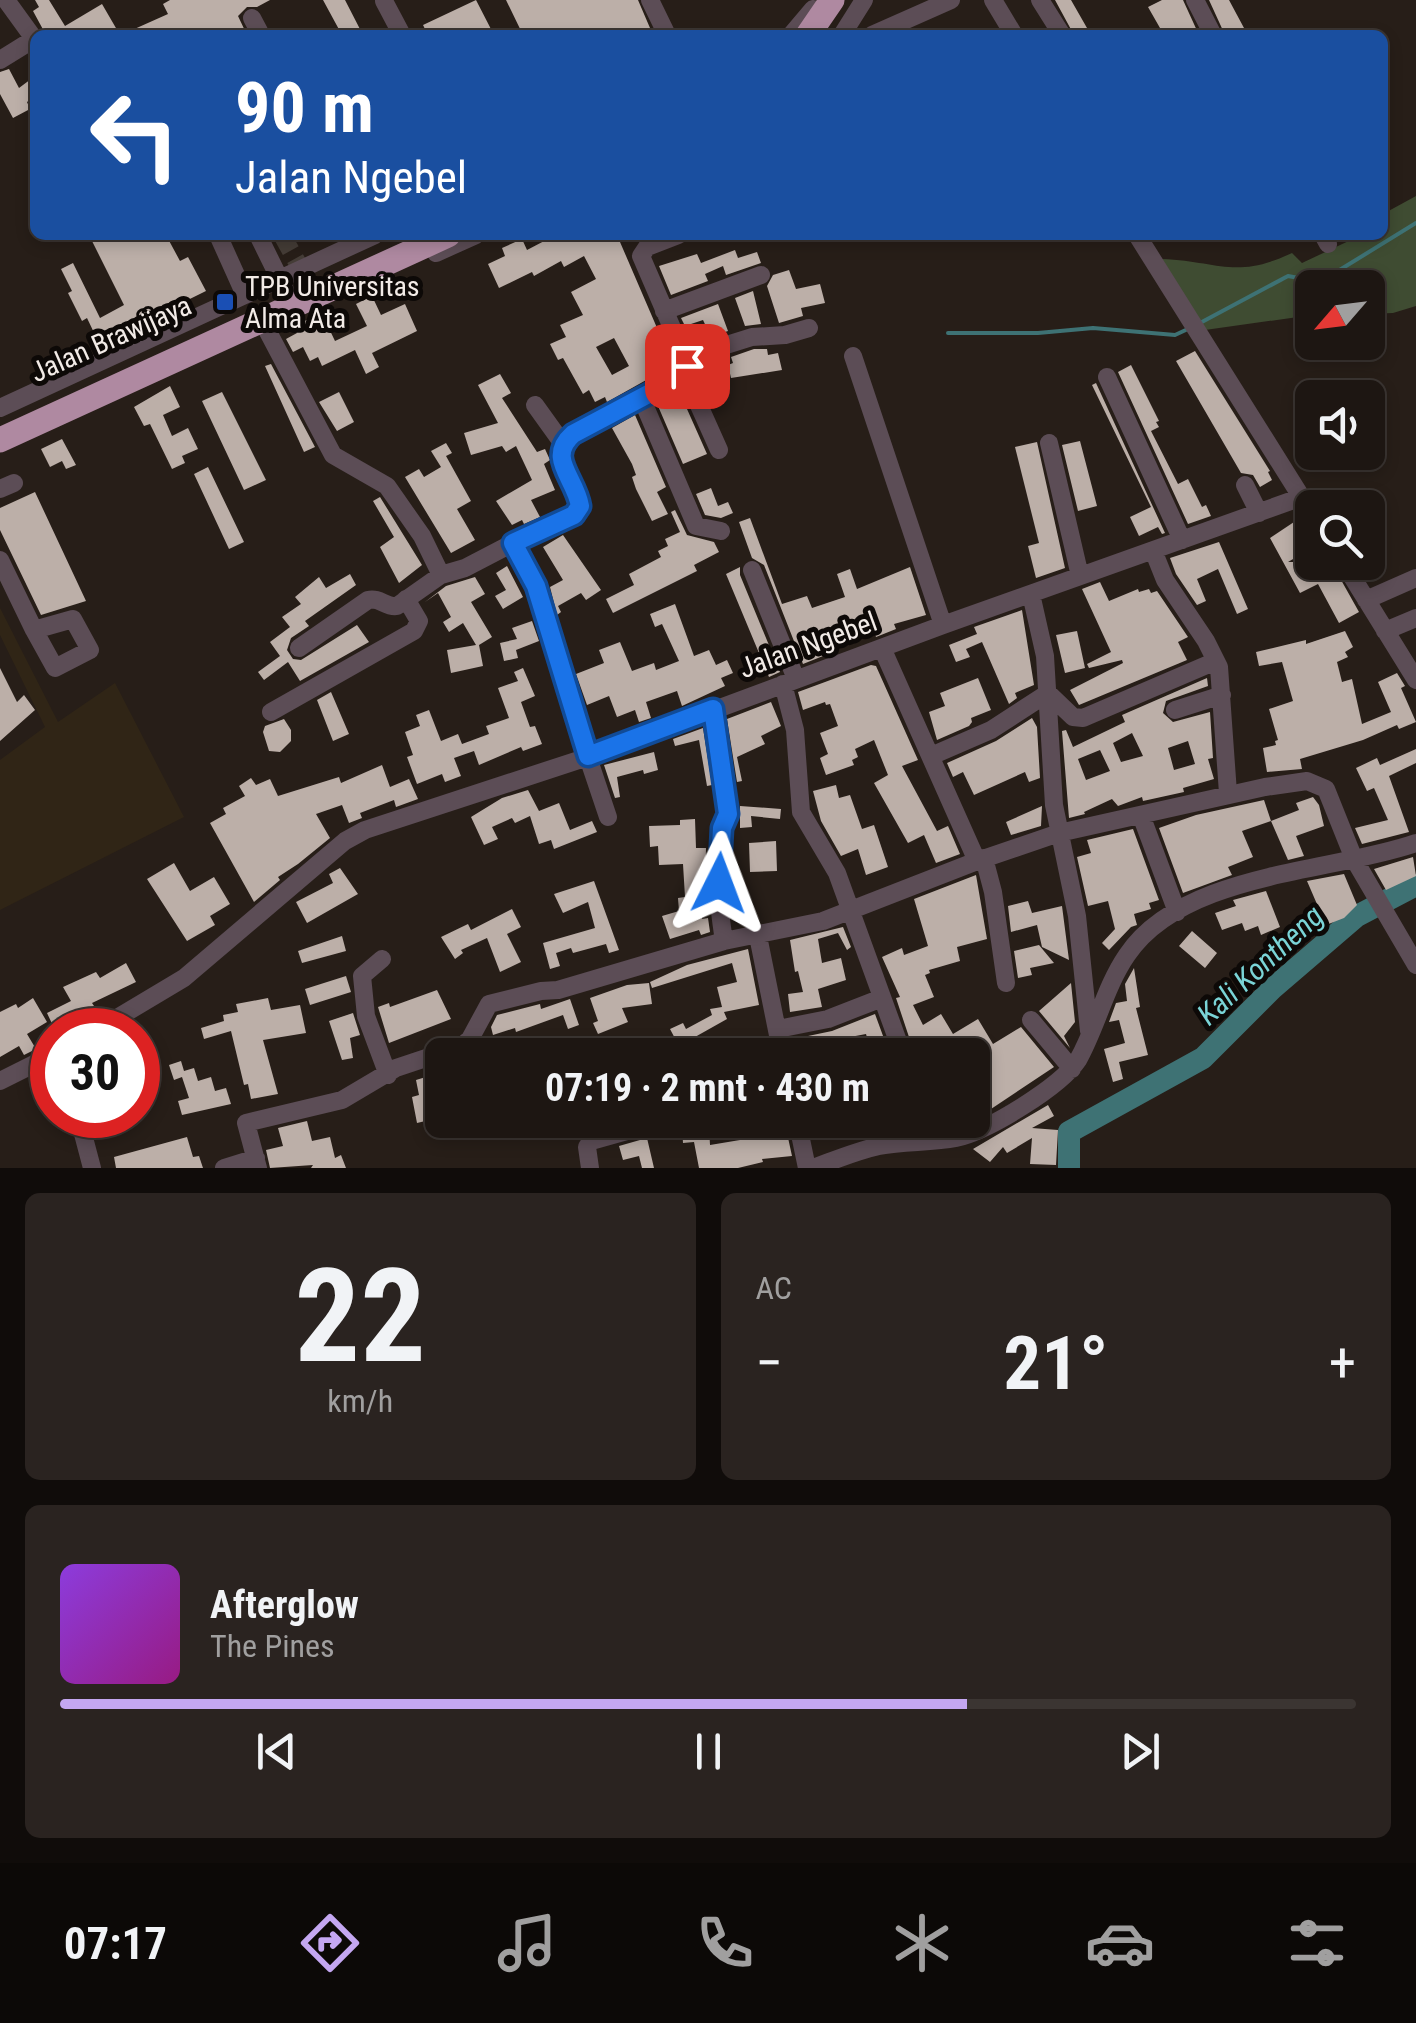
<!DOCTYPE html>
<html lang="id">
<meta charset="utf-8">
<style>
:root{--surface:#1d1612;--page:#2a2320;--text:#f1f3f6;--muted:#a09f9f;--line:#3b3532;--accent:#c4a7f1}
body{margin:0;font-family:"Roboto Condensed",sans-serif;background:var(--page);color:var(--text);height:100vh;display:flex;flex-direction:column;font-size:38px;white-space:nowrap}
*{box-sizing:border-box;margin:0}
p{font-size:32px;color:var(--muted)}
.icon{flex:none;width:55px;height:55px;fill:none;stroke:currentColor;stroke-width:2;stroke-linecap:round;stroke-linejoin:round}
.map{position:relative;height:1168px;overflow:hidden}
.sheet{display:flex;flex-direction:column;gap:25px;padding:25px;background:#100c0a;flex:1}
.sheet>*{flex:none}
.banner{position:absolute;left:30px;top:30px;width:1358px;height:210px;border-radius:15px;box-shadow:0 5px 15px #0003,0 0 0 2px var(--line);background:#1a4fa0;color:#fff;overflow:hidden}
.needle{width:65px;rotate:242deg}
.buttons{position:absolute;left:1295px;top:270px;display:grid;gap:20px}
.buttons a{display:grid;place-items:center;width:90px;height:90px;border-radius:15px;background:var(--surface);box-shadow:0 5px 15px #0003,0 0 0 2px var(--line);font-size:50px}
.speed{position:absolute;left:30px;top:1008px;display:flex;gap:20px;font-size:50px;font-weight:700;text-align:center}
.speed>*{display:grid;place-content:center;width:130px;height:130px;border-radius:50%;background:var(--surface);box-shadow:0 5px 15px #0003,0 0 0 2px var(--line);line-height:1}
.speed .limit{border:15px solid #d22;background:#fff;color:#111}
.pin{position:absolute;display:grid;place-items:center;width:85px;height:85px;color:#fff;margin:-42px;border-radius:20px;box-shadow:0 5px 15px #0006}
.me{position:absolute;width:110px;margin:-55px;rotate:3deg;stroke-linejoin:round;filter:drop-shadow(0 0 8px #0008)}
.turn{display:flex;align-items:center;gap:35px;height:210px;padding:0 40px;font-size:45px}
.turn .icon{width:130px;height:130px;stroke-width:2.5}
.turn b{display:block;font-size:70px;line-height:85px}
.big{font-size:75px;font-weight:700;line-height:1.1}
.sheet .card{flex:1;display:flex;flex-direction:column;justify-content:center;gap:15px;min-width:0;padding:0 35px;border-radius:15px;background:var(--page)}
.sheet .dial{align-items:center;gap:0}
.dial b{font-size:130px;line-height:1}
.song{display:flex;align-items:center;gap:30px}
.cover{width:120px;height:120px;border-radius:15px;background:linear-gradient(135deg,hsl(270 70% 55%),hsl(310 70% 35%))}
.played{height:10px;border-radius:5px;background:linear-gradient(90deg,var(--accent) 70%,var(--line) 70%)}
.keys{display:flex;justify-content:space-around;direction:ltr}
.heat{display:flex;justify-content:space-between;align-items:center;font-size:55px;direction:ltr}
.sheet .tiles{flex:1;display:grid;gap:25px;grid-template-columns:1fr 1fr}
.card:last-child{grid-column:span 2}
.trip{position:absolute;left:425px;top:1038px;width:565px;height:100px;border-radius:15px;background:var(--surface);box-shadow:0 5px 15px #0003,0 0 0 2px var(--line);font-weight:700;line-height:100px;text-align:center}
.tabs{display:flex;height:160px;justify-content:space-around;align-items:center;background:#0c0907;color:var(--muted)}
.tabs .icon{width:70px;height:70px}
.tabs .on{color:var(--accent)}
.tabs b{font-size:45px;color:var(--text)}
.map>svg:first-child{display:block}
.education{fill:#302516}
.grass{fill:#3f4c32}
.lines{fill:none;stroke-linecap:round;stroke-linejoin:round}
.stream{stroke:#3e7274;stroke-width:4}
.river{stroke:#3e7274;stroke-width:22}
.building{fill:#bcafa8;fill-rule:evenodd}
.minor-tunnel{stroke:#453d37;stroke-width:18;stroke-dasharray:18 9;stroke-linecap:butt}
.minor{stroke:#5c4d56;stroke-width:18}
.highway{stroke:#af89a1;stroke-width:25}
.route-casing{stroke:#114b97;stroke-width:25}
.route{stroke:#1a73e8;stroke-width:18}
.transit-dot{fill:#1a4fb4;stroke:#0d0907;stroke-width:4}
.labels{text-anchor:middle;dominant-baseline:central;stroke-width:10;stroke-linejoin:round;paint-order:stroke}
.poi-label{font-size:28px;fill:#f2ebe7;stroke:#0d0907;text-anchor:start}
.street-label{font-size:28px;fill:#f2ebe7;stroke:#0d0907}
.water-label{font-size:30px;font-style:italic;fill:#7ad4d7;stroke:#0d0907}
</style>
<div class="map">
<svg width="1416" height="1168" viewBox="0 0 1416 1168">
<rect width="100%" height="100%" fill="#271e18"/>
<path class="education" d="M0,608L58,722L115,683L184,817L0,910V760L45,727L0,635Z"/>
<path class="grass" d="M1416,196V306L1393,313L1368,314V288H1312V315L1205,330L1162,259C1218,261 1235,280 1292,253L1302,263L1355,238L1354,235H1382L1383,214Z"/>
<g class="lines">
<path class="stream" d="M1200,323L1288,276L1320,282L1416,223
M948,333H1038L1093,328L1175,335L1190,328"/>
<path class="river" d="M1069,1168V1132L1203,1058L1272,989L1357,916L1416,885"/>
</g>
<path class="building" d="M35,0H49L65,26L102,4L120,35H46L33,11L39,7Z
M170,0H270L257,7H247L238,16L247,35H121L168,14L163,4Z
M323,0H345L363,35H342Z
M476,0L494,35H428L423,25Z
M506,0H638L653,35H523Z
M1055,0H1071L1091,35H1074Z
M1162,0H1183L1199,35H1164L1148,7Z
M1209,0H1229L1244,28L1225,35Z
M9,69L19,88L35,76V96L27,102L30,109L13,118L0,94V72Z
M89,235H166L180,261L188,257L206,291L135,326L117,332L116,329L97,339L87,318L82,321L68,293L72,291L61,269L73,263L100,318L124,305Z
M546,235H617L673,365L607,402L605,397L595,402L589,390L583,394L563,358L558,360L550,344L566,337L560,325L583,315L571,292L596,279L584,256L564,267L561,261L534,276L532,272L499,288L488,264L505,256L502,248L522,239L527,250L548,239ZM614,338L629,366L612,375L596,347Z
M735,250L738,258L757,252L761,263L726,275L723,266L705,274L708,281L671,295L659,266L697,254L701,263Z
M789,270L796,289L820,284L825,303L801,308L803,316L779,323L767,286L773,275Z
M753,291L761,324L745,326L735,298Z
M372,296L381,315L405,304L417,331L372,353L379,367L366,374L355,350L322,366L318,357L310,361L303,347L293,352L286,339L297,333L293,326L309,319L311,322L323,316L335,341L367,326L356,304Z
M718,304L728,331L711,337L703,320L685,326L681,318Z
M754,349H767L768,355L778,353L782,370L731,378L728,365L733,363L731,357Z
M1195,351L1270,471L1268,472L1272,480L1260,487L1253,475L1241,473L1176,361Z
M271,364L315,447L304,452L265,366Z
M1131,365L1159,421L1156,422L1159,427L1151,431L1178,484L1188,479L1202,507L1206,505L1211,516L1188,524L1118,372Z
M500,374L511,393L502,398L537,452L545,449L550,460L544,464L555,490L531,500L540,517L524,524L522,520L512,525L496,501L532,480L516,446L506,452L502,446L471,455L464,433L498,423L478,385Z
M1096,383L1165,533L1162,534L1158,527L1139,536L1130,517L1151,507L1092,385Z
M170,386L180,407L163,415L172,436L188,428L198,449L182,456L185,463L172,469L150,424L144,426L134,407Z
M679,391L707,454L683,464L658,406L670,401L668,397Z
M222,392L266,480L244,490L202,401Z
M339,392L354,422L337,431L319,402Z
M635,415L666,487L657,492L668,514L652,521L636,489L632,477L636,475L632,464L612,428Z
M62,439L76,465L66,469L62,461L50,467L41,449Z
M1080,441L1097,506L1078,511L1062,445Z
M1037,442L1065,568L1036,578L1028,546L1039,543L1015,447Z
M446,443L452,453L446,456L471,501L457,509L475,540L451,553L405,477L419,469L424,477L441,467L431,451Z
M208,467L244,542L229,549L194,474Z
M711,488L718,506L728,502L733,513L721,518L705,515L696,494Z
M35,492L86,601L41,615L0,530V508Z
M380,497L422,565L399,583L380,547L394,537L373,501Z
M675,510L687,535L714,542L719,552L694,565L697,571L613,613L606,599L634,585L629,574L661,557L658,551L668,546L665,539L680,532L671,512Z
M750,518L782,604L807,596L812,608L845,597L837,574L850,569L857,589L910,567L926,615L894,624L896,629L876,637L870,620L822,638L828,654L803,664L764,565L752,558L739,522Z
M1300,518L1312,526V548L1288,562H1331L1359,612L1339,623L1318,584L1300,593L1270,538Z
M563,535L601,590L586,600L581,593L558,606L561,612L557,615L550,587L563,580L543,547Z
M1219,542L1248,609L1237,614L1218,569L1197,579L1206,601L1197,605L1176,574L1170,558Z
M507,566L523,597L503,609L495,596L506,590L496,573Z
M740,567V575L780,672L769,677L726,574Z
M350,574L356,585L305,621L309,626L291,638L287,650L293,659L301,660L357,625L369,642L300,681L288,662L264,680L258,672L280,656L270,642L290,627L282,617L301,604L295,597L319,577L326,588Z
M475,577L485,594L471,602L492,637L479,645L483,666L451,673L447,650L476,645L463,623L449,632L443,622L451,617L438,593L425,602L446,586Z
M1100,582L1109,601L1138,589L1139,592L1149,589L1151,593L1157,591L1188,637L1178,642L1187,660L1079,705L1070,690L1123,663L1122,660L1089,668L1087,664L1111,652L1082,589Z
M675,604L694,656L709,650L716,665L727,660L733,673L721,678L725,686L682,706L677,691L646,702L651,718L639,722L635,710L617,717L609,696L587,705L576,674L604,663L599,650L620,642L632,671L654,663L656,670L679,661L662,624L655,627L650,614Z
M1022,610L1034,685L1015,693L1017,698L1009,704L982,642L966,649L970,657L956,662L949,645L977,634L974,627Z
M532,621L539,641L516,650L518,658L504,661L500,643L517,639L512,628Z
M1077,631L1085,668L1065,673L1056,635Z
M1345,631L1353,647L1345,652L1348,657L1337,662L1342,682L1352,679L1362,724L1391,712L1378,682L1397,673L1405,686L1401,688L1416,722L1399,729L1397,725L1363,740L1300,759L1302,769L1267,772L1263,748L1276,745L1275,741L1278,740L1269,709L1293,701L1282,662L1259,666L1256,652L1306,640V644Z
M871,665L876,666L918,760L902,766L937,831L948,826L960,854L936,863L924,835L908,843L874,783L888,775L874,740L855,749L858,757L852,760L854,765L826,775L820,758L828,754L820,733L838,726L830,704L826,705L825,702L803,710L798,692Z
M0,668L17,702L24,695L35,710L0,741Z
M523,668L535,696L521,702L530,727L535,726L542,744L523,751L521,747L479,765L474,751L454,758L461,776L445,782L442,774L417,784L407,757L413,755L405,732L420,726L416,715L429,710L441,741L458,734L462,744L489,734L486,726L509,718L498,688L518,681L514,672Z
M978,678L991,710L971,718L972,722L969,726L937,740L929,712L945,706L940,693Z
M1207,678L1208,686L1166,701L1163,713L1173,722L1210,712L1213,758L1208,759L1214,779L1183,788L1184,792L1143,801L1142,797L1118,806L1112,799L1084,812L1085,814L1069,818L1062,731L1066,730L1073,747L1125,722L1122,715ZM1132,733L1143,756L1121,762L1113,743ZM1188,741L1195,764L1174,770L1168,748ZM1100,750L1110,771L1086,780L1078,759Z
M331,692L349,734L333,741L317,700Z
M771,702L781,726L761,736L765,744L737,757L742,781L737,782L727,719Z
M1032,718L1037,727L1040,778L1029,782L1025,772L974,795L963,772L953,777L947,763L996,741Z
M284,719L291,730V741L280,752L269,751L263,732L265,726Z
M703,728L712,785L707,786L699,740L675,746L673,739Z
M1416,749V763L1389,776L1409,832L1362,844L1355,828L1388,820L1374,788L1367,791L1356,768L1377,758L1380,765Z
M654,752L658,770L644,774L643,770L617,777L620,797L615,798L604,765Z
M382,765L390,787L409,779L418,799L396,807L394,800L360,813L362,818L349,823L342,805L316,814L330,838L298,864L278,877L280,880L254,902L210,823L226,814L223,808L245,796L239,786L251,778L256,785L270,779L278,796L339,777L341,783Z
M836,785L839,798L850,795L862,829L874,825L888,867L866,875L858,849L841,856L821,821L813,791Z
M528,790L539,811L559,803L570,830L592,821L597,832L554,849L551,840L539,844L530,816L515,823L512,818L492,827L498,839L484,845L471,817L502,798Z
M1313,797L1319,805L1324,826L1296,836L1304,856L1288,860L1271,821L1242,831L1253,857L1228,867L1232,875L1183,893L1159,828L1196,815L1264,800L1271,821L1299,810L1296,803Z
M740,806L781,809L780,819L751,816L752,827L740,828Z
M1042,806L1041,826L1011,835L1006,822Z
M695,819L696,848H706L705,887H700L702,919L708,918L710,932L701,935L699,930L670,939L662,916L679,911L678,898L685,897L683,864L659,865L658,846L650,847L649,826L680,825V820Z
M1133,829L1159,900L1149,903L1151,909L1134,914L1137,925L1131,927L1109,950L1102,943L1115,929L1108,901L1088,906L1077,857L1091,853L1087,840Z
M776,841L777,871L750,872L749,843Z
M1413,857L1416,876L1386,890L1374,869Z
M174,863L190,891L214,877L230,904L210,916L215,925L187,941L147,879Z
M340,868L358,894L307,923L296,902L333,883L329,874Z
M1344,874L1357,905L1344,918L1326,925L1307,881Z
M976,875L987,939L957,947L960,961L929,970L930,973L925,975L934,997L913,1005L923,1025L941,1014L953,1034L978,1019L993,1044L1021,1027L1054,1067L988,1111L984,1104L972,1110V1055H915L896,998L900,997L882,957L902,948L904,955L928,946L914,899Z
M594,881L619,950L609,953L606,944L573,953L571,948L556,953L560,966L550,969L543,943L595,928L588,902L563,913L554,894Z
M1266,891L1280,927L1261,935L1258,926L1245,931L1242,923L1222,930L1215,913L1236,906L1233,900Z
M1028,901L1032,913L1062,906L1069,960L1042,947L1037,925L1011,932L1008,906Z
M512,909L521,927L507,934L521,962L500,972L487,938L461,950L463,953L455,959L441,937L468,924L471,930Z
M843,927L851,947L847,950L838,933L818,939L822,963L841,958L846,980L818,989L822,1007L790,1012L788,994L803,992L798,971L795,972L790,940Z
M1192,931L1217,953L1205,968L1179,946Z
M342,936L346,951L302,963L298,951Z
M1039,945L1054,963L1030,968L1032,975L1018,978L1014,951Z
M748,949L759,1005L724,1012L727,1019L679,1046L670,1029L683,1023L686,1029L712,1015L710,1009L722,1007L717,987L737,982L732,963L652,988L650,982L687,965Z
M126,963L136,982L92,1003L94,1006L63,1024L66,1030H55L47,1013L71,1001L63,987L96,972L100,978Z
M1134,968L1140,1007L1136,1008L1148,1055L1119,1062L1123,1079L1113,1082L1104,1049L1125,1043L1119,1020L1109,1022L1116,1003L1127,1001L1125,984Z
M346,976L351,992L310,1005L305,989Z
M649,983L652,1004L622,1008L628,1022L598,1034L593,1023L598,1021L590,998L627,985Z
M1071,983L1075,1022L1064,1036L1070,1048L1039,1011Z
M437,990L451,1019L389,1043L378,1007L389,1003L390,1007Z
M33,998L47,1022L27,1034L36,1049L24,1055L19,1046L0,1057V1012L16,1004L18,1008Z
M268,998L271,1010L300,1005L306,1033L263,1040L278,1094L251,1099L248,1084L244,1085L231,1031L204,1039L201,1028L224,1021L223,1015L238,1012L236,1004Z
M570,999L579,1025L568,1029L563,1015L516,1032L515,1028L493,1035L491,1027L497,1015L540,1004L541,1009Z
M353,1013L360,1035L350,1038L353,1058L342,1060L329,1021Z
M875,1014L890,1055H872L866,1034L824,1042L826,1050L811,1052L808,1036L832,1031Z
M181,1061L184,1071L194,1068L198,1081L211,1077L215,1091L226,1088L231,1104L182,1115L178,1101L189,1098L182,1077L174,1080L169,1065Z
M439,1073L442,1081V1117L417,1123L412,1097L419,1095L416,1080Z
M1048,1105L1054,1116L1032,1128L1058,1130L1056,1165L1030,1164L1032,1138L1007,1153L1003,1147L990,1162L973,1149Z
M738,1120H778L780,1133H787L792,1156L762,1159L763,1162L738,1168H699L694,1142L683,1143L682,1128L709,1126L710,1145L740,1140Z
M307,1121L312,1141L330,1137L335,1158L341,1155L346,1168H311L313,1165L270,1168L266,1150L283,1146L278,1128Z
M187,1137L193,1157L199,1156L203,1168H116L114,1157Z
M647,1138L654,1168H642L639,1156L623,1160L619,1146Z"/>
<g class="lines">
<path class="minor-tunnel" d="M282,235L302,271"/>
<path class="minor" d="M6,0L35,40
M650,0L667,35
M993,0L1014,35
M1040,0L1062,35
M1195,0L1213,35
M384,1L402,35
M252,18L261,35
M791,35L813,9
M842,35L864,0
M872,35L951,0
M0,60L34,39
M218,235L245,295
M258,235L287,294
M1137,235L1312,514
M1323,235L1328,244
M436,253L476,235
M664,311L761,275
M267,330L333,455L387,486L422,536L441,575L465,568L513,543
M853,356L943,625
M685,358L752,337L785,335L809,328
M685,374L719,450
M1107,377L1182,540
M641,397L696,526L721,531
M535,405L563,444
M0,408L375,235
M1049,443L1080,576
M1245,485L1259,513
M0,489L14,483
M1153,550L1165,580L1206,641L1219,667L1228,793
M0,560L34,630L73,619L90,650L55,668L34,630
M1343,562L1416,680
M752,570L796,679
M1031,594L1045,656L1054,805L1077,916L1089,1031
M1366,600L1416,578
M1385,631L1416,618
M299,648L368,600C380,597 386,608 397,606L441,575
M882,648L977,861
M783,684L795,730L801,812L837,873L903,1055
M713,709L729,815C711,851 718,902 724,941
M1175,710L1222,695
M271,712L414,631L419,621L406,599
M931,756L991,730L1048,693L1073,717L1083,718L1216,661
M1141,815L1177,912
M608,817L566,692L536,586L513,543L567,519L580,506C575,477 547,458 573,435L687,372L685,358L641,256L647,247L678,235
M984,858L993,892L1006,983
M758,936L782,1055
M382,959L362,976L366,1016L388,1075
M1031,1020L1072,1069
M778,1029L828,1019L882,998
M97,1030L184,978L345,841L365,830L588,757L943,625L1302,497
M702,1051L703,1055
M0,1081L52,1055
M78,1115L92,1168
M797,1120L807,1168
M922,1120L928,1140
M224,1168L256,1158
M258,1168L246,1123L342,1100L396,1068L462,1046L470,1039L489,1004L541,991L558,990L724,941L823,921L977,861L1059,833L1265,787L1307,781L1326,789L1354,859L1416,965
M590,1168L587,1147L591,1141L666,1120
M813,1168C835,1160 856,1151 879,1146C904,1141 931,1143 956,1138C988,1131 1060,1087 1078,1060C1097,1026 1105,987 1127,955C1183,872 1330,873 1416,843"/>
<path class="highway" d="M808,35L832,0
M0,440L448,235"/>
</g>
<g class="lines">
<g class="route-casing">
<path id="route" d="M687,366L686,374L573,434C546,458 575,477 580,506L574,515L513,543L536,586L588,756L713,709L728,814L722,828L719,883"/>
</g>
<use href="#route" class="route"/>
</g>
<rect class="transit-dot" x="215" y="292" width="20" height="20" rx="5"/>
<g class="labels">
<g class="poi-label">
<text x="245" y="286">TPB Universitas<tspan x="245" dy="32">Alma Ata</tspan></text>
</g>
<g class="street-label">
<text transform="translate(111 339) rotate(-24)">Jalan Brawijaya</text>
<text transform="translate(808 645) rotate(-20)">Jalan Ngebel</text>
</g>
<g class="water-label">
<text transform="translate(1260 965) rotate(-43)">Kali Kontheng</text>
</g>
</g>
</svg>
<div class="buttons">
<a><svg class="needle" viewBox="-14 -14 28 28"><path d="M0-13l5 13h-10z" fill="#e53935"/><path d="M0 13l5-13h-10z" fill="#a09f9f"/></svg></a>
<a><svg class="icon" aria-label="sound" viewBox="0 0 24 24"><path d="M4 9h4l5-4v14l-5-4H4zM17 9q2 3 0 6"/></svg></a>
<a><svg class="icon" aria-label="search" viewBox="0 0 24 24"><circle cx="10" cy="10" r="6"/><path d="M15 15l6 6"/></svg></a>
</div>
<div class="speed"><div class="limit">30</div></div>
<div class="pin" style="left:687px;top:366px;background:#d93025"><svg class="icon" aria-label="arrive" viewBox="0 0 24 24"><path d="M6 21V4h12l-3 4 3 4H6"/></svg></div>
<svg class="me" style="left:719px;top:883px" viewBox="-20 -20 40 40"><path d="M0-17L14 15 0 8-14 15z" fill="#1a73e8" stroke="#fff" stroke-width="4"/></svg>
<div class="trip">07:19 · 2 mnt · 430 m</div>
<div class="banner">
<div class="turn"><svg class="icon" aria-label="left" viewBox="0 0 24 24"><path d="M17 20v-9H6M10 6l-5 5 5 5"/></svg><div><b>90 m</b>Jalan Ngebel</div></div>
</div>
</div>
<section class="sheet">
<div class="tiles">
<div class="card dial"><b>22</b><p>km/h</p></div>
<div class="card"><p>AC</p>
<div class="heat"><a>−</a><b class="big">21°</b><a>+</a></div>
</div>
<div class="card">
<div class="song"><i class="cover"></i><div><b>Afterglow</b><p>The Pines</p></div></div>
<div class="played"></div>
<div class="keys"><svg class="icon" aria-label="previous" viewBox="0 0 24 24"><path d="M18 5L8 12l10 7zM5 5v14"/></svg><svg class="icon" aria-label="pause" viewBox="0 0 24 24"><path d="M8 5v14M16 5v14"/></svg><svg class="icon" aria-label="next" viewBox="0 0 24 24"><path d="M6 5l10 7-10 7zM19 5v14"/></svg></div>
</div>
</div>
</section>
<nav class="tabs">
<b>07:17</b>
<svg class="icon on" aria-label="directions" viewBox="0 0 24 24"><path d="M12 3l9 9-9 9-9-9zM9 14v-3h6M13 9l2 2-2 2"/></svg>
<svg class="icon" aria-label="music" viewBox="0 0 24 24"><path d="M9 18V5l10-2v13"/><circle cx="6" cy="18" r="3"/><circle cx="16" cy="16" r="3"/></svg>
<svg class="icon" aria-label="phone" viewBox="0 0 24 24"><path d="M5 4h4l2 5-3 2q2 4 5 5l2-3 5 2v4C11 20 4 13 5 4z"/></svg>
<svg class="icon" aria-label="climate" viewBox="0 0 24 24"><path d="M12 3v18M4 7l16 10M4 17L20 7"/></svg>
<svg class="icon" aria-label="car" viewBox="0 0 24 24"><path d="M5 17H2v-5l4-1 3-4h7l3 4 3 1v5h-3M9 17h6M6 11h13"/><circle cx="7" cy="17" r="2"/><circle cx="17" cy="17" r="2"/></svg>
<svg class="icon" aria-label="filters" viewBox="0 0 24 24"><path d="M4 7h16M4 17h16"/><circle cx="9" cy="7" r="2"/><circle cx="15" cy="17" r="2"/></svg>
</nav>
